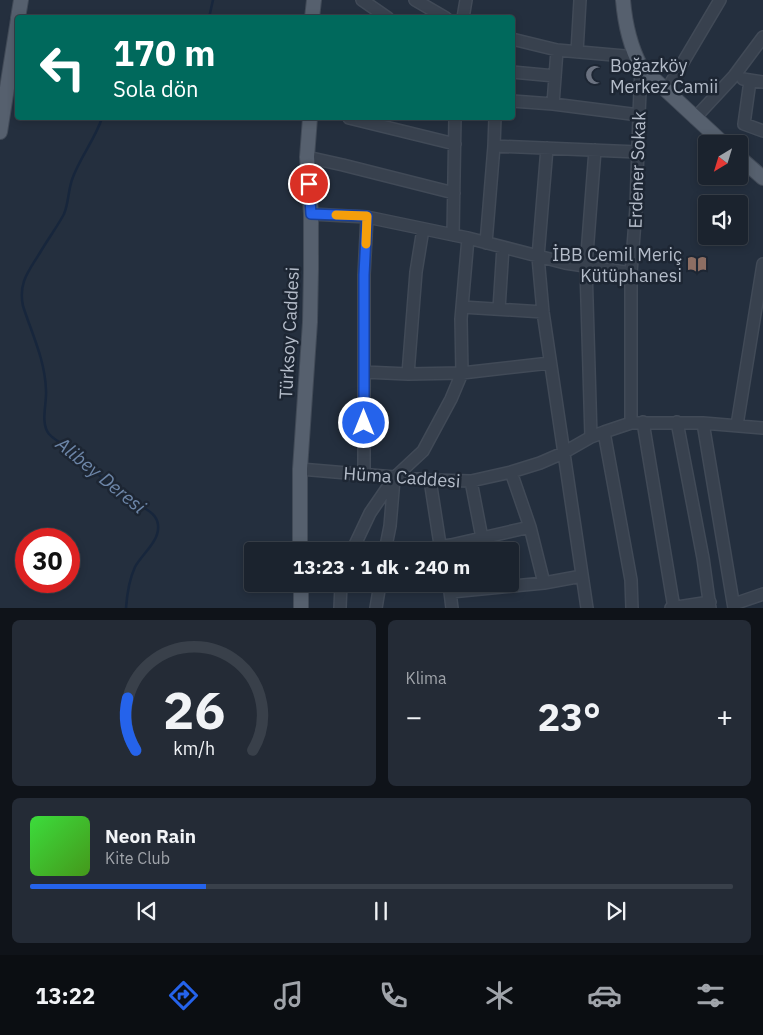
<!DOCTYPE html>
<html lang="tr">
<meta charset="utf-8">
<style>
:root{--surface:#1b232e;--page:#242b36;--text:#f1f3f6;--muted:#a0a4aa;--line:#39404a;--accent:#2563eb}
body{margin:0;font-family:"IBM Plex Sans",sans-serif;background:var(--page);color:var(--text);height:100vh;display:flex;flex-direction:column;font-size:19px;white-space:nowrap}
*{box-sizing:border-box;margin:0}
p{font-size:16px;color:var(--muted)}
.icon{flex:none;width:28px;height:28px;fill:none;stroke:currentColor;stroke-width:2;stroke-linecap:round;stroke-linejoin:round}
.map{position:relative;height:608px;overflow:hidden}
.side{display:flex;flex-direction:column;gap:12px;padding:12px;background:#0f1319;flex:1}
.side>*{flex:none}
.guide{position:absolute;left:15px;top:15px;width:500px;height:105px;border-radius:5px;box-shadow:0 2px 8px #0003,0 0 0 1px var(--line);background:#00695c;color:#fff;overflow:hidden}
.needle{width:32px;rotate:218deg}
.buttons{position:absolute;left:698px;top:135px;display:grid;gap:10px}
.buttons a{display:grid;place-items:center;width:50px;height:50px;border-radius:5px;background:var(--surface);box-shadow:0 2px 8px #0003,0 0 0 1px var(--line);font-size:25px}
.speed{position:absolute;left:15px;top:528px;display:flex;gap:10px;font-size:25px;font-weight:700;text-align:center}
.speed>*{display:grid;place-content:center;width:65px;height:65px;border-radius:50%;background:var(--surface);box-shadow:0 2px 8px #0003,0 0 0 1px var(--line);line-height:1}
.speed .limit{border:8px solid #d22;background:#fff;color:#111}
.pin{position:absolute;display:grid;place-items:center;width:42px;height:42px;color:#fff;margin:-21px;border:2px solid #fff;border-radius:50%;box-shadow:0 1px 5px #0007}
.me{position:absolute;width:55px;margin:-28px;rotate:0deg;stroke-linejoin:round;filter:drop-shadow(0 0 4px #0008)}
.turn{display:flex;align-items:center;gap:18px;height:105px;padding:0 15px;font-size:22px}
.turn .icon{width:65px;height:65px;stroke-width:2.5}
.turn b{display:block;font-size:35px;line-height:42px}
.big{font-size:38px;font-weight:700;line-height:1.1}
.side .tile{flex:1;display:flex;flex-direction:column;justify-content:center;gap:8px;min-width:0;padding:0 18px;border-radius:8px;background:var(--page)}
.side .dial{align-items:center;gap:0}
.dial svg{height:130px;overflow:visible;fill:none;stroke:var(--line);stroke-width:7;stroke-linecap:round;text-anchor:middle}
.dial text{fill:var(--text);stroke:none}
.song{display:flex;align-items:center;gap:15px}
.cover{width:60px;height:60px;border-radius:8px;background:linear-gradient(135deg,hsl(120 70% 55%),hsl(100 70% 35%))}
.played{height:5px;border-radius:2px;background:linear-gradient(90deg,var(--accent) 25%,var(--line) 25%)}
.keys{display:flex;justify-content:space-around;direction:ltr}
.heat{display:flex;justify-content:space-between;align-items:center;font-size:28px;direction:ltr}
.side .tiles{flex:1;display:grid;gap:12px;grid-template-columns:1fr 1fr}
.tile:last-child{grid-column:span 2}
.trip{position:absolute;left:244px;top:542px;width:275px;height:50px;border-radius:5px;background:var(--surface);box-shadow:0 2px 8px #0003,0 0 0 1px var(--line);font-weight:700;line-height:50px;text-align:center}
.tab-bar{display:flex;height:80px;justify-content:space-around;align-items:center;background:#0b0e12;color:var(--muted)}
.tab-bar .icon{width:35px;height:35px}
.tab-bar .on{color:var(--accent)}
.tab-bar b{font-size:22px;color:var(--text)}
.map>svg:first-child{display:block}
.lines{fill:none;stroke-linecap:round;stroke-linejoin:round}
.stream{stroke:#17263c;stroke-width:2.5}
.minor-casing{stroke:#414a57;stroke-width:14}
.major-casing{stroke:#414a57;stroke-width:16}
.minor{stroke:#38414e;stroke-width:11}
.major{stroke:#56606e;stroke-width:14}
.route-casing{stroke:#184099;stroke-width:12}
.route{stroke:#2563eb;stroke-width:9}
.slow{stroke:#f59e0b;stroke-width:9}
.labels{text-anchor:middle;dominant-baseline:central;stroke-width:5;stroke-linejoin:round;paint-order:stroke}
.poi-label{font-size:18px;fill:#b4bcc9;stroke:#1d2633;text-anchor:start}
.street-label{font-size:18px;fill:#b4bcc9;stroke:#1d2633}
.water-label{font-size:19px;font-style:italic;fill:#6d86a8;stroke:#1d2633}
</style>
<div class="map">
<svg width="763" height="608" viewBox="0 0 763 608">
<rect width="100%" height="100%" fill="#242f3e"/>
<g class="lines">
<path class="stream" d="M209,18L213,0
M102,118C95,139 81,156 73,177C68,189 69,202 64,214C57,227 48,239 41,251C29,271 18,282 23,306C32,334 45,360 46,390C47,403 40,423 49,434C57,443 69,446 78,453C87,460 93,469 101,477C113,488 127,498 141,506C149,511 157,515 158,525C160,541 142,554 135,567C129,580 127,594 126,608"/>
<g class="minor-casing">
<path id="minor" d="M362,0L388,18
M415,0L446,18
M463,18L466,0
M512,39L557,50L636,57
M577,52L580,0
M512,72L555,76
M743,79L763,82
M750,81L744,124L763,131
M666,91L720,0
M512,101L553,104L639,115
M553,104L557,50
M349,118L455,144
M695,118L734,76L763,37
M494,146L638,152
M547,148L538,257L543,312L587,608
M307,157L343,165L454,193
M311,214L367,217L468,238L565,263L631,273
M423,229L416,272L408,374L462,373L550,363
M453,235L455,118
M486,243L494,146L495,118
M462,307L543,312
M499,309L503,247
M364,372L408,374
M643,422L674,608
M677,422L703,558L710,608
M631,423V273L636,208L639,115L641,67
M703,423L734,608
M737,425L763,264
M604,432L631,580L632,608
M591,437L586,267L595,150
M300,469L430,480L471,481L511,472L540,463L563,453L591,437L604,432L631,423H703L763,428
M511,472L530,527L544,583
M364,475V275L367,217
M430,480L441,551
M471,481L482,538
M352,551L370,513L394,478L423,451L451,399L462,373L461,319L468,238
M385,551L390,526L394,479
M406,551L451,545L530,527
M449,584L452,608
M451,592L544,583L582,576
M734,604L763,594
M340,608L341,584
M376,608L380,584
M671,608L710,602"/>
</g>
<g class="major-casing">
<path id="major" d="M623,0C625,24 630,46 641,67L724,144
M18,18L21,0
M312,18L314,0
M0,132L18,19
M739,157L763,178
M300,551V469L310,322L311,269V214L307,157L310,118
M301,584V608"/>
</g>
<use href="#minor" class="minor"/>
<use href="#major" class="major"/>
</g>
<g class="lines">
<g class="route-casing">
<path id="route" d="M309,184L311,214L367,216L364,275V423"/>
</g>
<use href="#route" class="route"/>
<path class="slow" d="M336,215L367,216L366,244"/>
</g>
<defs>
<g id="mosque-bare" transform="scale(1.5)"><path d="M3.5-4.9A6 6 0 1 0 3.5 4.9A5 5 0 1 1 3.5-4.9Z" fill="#6b7280" stroke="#1d2633" stroke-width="2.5" paint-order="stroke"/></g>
<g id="library-bare" transform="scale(1.5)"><path d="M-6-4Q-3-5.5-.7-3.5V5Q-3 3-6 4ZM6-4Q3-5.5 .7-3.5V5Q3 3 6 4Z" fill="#8d6e63" stroke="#1d2633" stroke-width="2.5" paint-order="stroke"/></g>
</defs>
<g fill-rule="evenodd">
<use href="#mosque-bare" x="595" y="75"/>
<use href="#library-bare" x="697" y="264"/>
</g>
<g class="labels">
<g class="poi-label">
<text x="610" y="65">Boğazköy<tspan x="610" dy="21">Merkez Camii</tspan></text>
<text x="682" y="254" text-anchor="end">İBB Cemil Meriç<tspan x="682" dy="21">Kütüphanesi</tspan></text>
</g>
<g class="street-label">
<text transform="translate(637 170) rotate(-88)">Erdener Sokak</text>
<text transform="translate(289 333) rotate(-87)">Türksoy Caddesi</text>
<text transform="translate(402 477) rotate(4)">Hüma Caddesi</text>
</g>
<g class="water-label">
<text transform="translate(101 475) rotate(39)">Alibey Deresi</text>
</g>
</g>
</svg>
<div class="buttons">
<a><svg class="needle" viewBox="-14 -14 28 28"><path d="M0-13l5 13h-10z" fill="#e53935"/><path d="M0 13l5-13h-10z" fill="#a0a4aa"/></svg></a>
<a><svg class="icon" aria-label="sound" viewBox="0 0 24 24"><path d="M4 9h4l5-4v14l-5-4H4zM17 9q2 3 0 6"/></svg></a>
</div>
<div class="speed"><div class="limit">30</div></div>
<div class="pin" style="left:309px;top:184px;background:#d93025"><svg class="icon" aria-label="arrive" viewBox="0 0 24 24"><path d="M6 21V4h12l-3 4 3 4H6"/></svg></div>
<svg class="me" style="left:364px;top:423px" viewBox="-20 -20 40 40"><circle r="17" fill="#2563eb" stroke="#fff" stroke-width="3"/><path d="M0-11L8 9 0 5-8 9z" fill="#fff"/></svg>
<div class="trip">13:23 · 1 dk · 240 m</div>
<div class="guide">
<div class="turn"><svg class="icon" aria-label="left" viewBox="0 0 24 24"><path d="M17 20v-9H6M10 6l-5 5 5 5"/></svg><div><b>170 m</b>Sola dön</div></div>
</div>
</div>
<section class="side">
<div class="tiles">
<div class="tile dial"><svg viewBox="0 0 100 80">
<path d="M14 69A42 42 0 1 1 86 69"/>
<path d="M14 69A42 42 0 0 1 9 37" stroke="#2563eb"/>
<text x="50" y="56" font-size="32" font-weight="700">26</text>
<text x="50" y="72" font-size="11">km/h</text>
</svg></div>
<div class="tile"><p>Klima</p>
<div class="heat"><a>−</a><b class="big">23°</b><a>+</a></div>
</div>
<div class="tile">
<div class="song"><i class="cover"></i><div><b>Neon Rain</b><p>Kite Club</p></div></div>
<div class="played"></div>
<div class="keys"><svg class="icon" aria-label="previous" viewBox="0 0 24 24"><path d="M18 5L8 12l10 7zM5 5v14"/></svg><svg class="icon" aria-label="pause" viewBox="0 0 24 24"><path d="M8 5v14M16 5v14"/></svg><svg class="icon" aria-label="next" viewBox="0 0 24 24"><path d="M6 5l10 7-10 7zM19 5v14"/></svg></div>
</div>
</div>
</section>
<nav class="tab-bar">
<b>13:22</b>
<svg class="icon on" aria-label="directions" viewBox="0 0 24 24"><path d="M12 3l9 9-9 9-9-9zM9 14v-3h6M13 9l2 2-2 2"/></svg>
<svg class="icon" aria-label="music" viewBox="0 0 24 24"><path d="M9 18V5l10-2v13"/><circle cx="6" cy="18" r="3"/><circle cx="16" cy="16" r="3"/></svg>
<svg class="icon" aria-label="phone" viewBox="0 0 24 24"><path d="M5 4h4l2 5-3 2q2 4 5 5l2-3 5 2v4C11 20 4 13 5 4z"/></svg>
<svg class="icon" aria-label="climate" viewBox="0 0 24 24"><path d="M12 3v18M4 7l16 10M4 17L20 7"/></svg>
<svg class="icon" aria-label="car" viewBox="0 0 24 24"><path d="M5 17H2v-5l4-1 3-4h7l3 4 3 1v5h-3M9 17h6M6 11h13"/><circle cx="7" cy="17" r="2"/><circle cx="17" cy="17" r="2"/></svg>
<svg class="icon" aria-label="filters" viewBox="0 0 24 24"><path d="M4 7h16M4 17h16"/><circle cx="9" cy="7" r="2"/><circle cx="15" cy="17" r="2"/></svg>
</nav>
